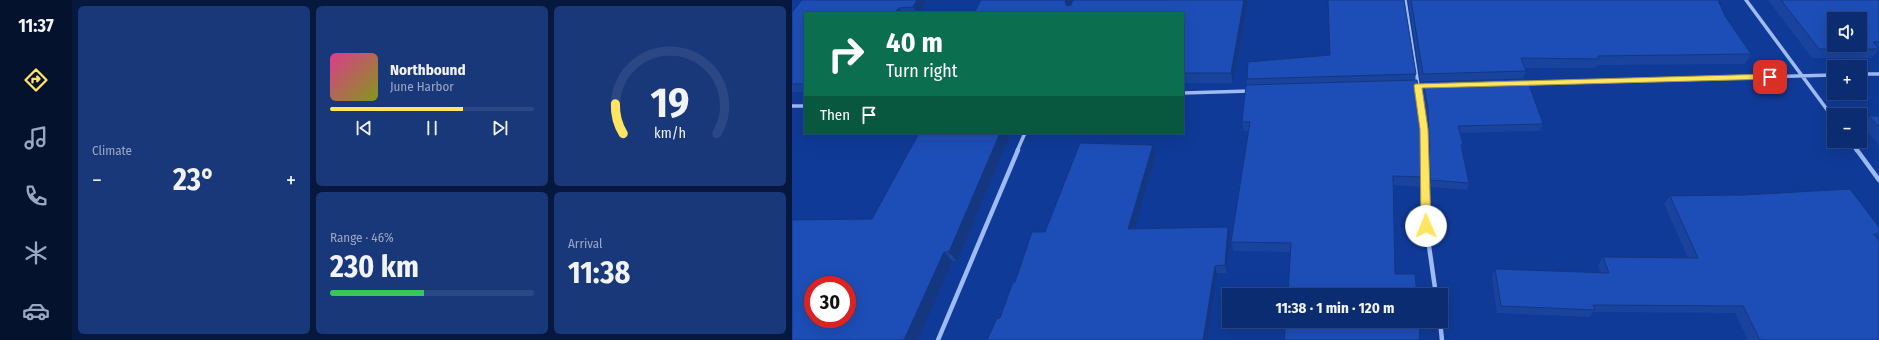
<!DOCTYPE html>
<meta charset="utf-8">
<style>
:root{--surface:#0b2c71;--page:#193879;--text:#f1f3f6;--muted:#9aa7c3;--line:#2b4884;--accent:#ffe562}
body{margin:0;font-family:"Fira Sans Condensed",sans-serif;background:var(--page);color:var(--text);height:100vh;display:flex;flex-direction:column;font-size:15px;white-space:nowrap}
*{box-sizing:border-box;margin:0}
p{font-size:13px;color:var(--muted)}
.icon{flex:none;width:22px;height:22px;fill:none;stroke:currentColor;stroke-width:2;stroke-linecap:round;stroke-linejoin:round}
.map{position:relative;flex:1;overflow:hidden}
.drawer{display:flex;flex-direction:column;gap:6px;padding:6px;background:#06183e;width:720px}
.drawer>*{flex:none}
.top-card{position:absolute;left:12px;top:12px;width:380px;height:122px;border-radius:0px;box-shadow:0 4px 16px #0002,0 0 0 1px var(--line);background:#0b6e4f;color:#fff;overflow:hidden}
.buttons{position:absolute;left:1035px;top:12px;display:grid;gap:8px}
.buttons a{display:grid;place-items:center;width:40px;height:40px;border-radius:0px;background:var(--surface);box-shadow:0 4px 16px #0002,0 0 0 1px var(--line);font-size:20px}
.speed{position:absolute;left:12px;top:276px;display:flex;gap:8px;font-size:20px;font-weight:700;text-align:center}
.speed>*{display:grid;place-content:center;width:52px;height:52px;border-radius:50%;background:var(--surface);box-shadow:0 4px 16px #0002,0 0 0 1px var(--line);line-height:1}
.speed .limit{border:6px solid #d22;background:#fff;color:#111}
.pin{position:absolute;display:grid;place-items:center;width:34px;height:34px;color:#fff;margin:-17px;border-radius:8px;box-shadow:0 2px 6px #0006}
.me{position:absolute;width:44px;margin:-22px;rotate:359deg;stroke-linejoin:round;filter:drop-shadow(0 0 3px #0008)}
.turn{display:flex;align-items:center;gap:14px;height:84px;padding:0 16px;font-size:18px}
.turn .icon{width:52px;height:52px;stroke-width:2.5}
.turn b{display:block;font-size:28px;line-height:34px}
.then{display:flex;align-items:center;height:38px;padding:0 16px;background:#0003;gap:8px;font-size:15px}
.big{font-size:30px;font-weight:700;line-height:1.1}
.drawer .widget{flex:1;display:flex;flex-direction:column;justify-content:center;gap:6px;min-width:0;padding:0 14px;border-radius:6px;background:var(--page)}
.drawer .dial{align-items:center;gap:0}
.dial svg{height:104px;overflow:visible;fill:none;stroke:var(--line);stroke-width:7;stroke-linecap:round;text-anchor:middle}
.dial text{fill:var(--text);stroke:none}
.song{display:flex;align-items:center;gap:12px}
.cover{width:48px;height:48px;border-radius:6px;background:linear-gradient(135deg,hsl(330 70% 55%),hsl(70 70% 35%))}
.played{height:4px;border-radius:2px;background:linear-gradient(90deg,var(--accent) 65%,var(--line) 65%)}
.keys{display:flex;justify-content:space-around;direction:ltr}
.heat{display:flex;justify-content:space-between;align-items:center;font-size:22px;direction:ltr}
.charge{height:6px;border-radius:3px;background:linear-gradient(90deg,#34c759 46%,var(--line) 0)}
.drawer .tiles{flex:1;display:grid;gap:6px;grid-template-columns:repeat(3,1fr)}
.widget:first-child{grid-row:span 2}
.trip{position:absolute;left:430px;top:288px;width:226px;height:40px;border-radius:0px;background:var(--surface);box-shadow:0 4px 16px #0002,0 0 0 1px var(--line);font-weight:700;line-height:40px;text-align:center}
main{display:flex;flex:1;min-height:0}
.menu{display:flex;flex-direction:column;width:72px;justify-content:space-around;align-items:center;background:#04122d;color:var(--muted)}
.menu .icon{width:28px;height:28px}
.menu .selected{color:var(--accent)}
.menu b{font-size:18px;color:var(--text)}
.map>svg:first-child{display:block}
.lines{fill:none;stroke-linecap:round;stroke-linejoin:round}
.minor-far1{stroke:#9fbbf4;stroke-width:3.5}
.minor{stroke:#9fbbf4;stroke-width:4.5}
.wall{fill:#19439d}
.shaded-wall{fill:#143780}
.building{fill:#1d4eb7;stroke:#143780;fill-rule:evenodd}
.route{fill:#ffe562;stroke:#a69540}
</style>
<main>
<nav class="menu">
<b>11:37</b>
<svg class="icon selected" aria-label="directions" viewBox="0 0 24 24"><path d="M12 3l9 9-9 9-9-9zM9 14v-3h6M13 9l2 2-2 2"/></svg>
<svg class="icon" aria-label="music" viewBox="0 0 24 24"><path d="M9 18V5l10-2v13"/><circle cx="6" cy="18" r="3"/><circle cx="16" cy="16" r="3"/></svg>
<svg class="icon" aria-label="phone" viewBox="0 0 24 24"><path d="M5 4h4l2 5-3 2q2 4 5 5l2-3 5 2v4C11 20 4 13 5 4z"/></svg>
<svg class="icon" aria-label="climate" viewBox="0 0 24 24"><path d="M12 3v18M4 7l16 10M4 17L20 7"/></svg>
<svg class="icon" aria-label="car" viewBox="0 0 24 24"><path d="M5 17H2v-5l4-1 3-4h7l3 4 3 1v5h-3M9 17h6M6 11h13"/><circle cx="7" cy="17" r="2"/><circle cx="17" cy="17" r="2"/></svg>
</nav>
<section class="drawer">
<div class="tiles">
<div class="widget"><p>Climate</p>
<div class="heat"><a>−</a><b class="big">23°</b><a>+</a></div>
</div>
<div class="widget">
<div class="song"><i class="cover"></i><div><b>Northbound</b><p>June Harbor</p></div></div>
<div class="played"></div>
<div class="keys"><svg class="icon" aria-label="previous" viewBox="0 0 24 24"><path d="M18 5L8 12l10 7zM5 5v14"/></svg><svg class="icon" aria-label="pause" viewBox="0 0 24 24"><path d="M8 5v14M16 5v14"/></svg><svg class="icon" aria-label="next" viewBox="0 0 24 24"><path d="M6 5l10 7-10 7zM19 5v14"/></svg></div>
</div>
<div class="widget dial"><svg viewBox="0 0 100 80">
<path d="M14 69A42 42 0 1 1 86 69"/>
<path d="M14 69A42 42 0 0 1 8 46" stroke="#ffe562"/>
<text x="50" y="56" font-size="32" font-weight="700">19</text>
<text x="50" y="72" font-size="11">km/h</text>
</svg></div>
<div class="widget"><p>Range · 46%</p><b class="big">230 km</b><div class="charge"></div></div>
<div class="widget"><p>Arrival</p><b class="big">11:38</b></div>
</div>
</section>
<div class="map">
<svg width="1087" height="340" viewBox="0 0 1087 340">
<rect width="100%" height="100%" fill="#0f3a97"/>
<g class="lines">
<path class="minor-far1" d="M613,0L626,85
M954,0L1042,119
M1068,74H1087
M733,83L1042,75
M621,86H636
M391,93L458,91
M628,101L632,129V151
M0,106H13
M1058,141L1065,151
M225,151L233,133"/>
<path class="minor" d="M632,150L634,225L644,295
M1065,150L1087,180
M648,321L650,340
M146,340L226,150"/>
</g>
<path class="wall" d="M134,0L128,13H13V92H0V12Z
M456,0L441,83H391V13Z
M616,0H926L933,16L959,54L953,64L805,65L803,68H732L734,71L731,79L751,124L748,131L668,133L671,144L670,150L677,183L675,190L637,187L634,116L630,90L631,83H629Z
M976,0H1087V51L1086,50L1080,58H1020Z
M538,55L624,74L623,80L631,177L629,187L602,185L603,274L625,295L499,252L442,251L439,242L456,131H452L450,122L455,84V79Z
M1077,116H1087V146L1069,124Z
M127,133H219L165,261H160L80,219Z
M361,145L364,154L342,229L438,235L435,273H425L208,318L223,282L253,232Z
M878,196L1087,227V238L1085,239L1087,340H956L943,313L801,312L798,317L705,313L700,277L703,269L809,273L806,265L811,257L896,258L872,204Z"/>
<path class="shaded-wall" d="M125,0H134L128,13H125L121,7Z
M274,0H282L277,12L273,2Z
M452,0H456L441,83L439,73Z
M107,8L110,13H102Z
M208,133H219L165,261L157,252Z
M361,145L364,154L340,237L336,229Z
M436,227L438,235L435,273L433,265Z
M152,252L160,261L126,340H112Z
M423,266L425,273L415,340H411Z"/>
<path class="building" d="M10,0H125L121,7L107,8L102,13H13V84H0V12Z
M189,0H274L273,2L275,6L279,5L281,0H452L439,73H391V13H182Z
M536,0H612L624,74L455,79L456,62L538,55Z
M619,0H926L933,16L959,54L806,56L807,59L729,58L734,71L631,74Z
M989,0H1087V42H1081L1087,49H1027ZM1042,19H1068V45H1042Z
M735,79L751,124L666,126L671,144L669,145L677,183L638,180L636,108L631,82Z
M625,80L629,106L631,177L601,176L603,274H623L625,295H496L499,243L439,242L458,122H450L454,85Z
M1077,116H1087V127Z
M127,133H208L157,252H152L112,340H0V220L80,219ZM21,285H55V319H21Z
M288,143L361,145L336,229L436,227L433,265L423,266L411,340H195L205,318H208L221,282H223L240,232H253Z
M1058,189L1087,227V234H1082L1087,241V340H968L951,306L801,305L803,310L709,306L703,269L817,273L811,257L906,258L878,196L951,195Z
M494,321H627L628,340H492Z"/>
<path class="route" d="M978,74L981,75V79L630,88L636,129L639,226L634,230L629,226L628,129L622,86L623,84Z"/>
</svg>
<div class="buttons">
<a><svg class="icon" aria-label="sound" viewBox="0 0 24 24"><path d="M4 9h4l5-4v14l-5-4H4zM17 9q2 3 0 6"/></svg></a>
<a>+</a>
<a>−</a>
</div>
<div class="speed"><div class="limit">30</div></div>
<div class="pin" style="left:978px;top:77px;background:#d93025"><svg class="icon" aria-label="arrive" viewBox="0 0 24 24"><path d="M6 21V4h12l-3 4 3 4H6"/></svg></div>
<svg class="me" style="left:634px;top:226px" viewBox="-20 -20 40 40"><circle r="19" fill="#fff"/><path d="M0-13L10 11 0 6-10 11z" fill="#ffe562"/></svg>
<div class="trip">11:38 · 1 min · 120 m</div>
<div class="top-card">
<div class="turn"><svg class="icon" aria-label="right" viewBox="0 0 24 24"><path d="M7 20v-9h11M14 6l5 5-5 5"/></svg><div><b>40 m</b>Turn right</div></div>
<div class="then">Then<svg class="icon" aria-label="arrive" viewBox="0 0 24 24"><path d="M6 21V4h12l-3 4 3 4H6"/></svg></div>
</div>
</div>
</main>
